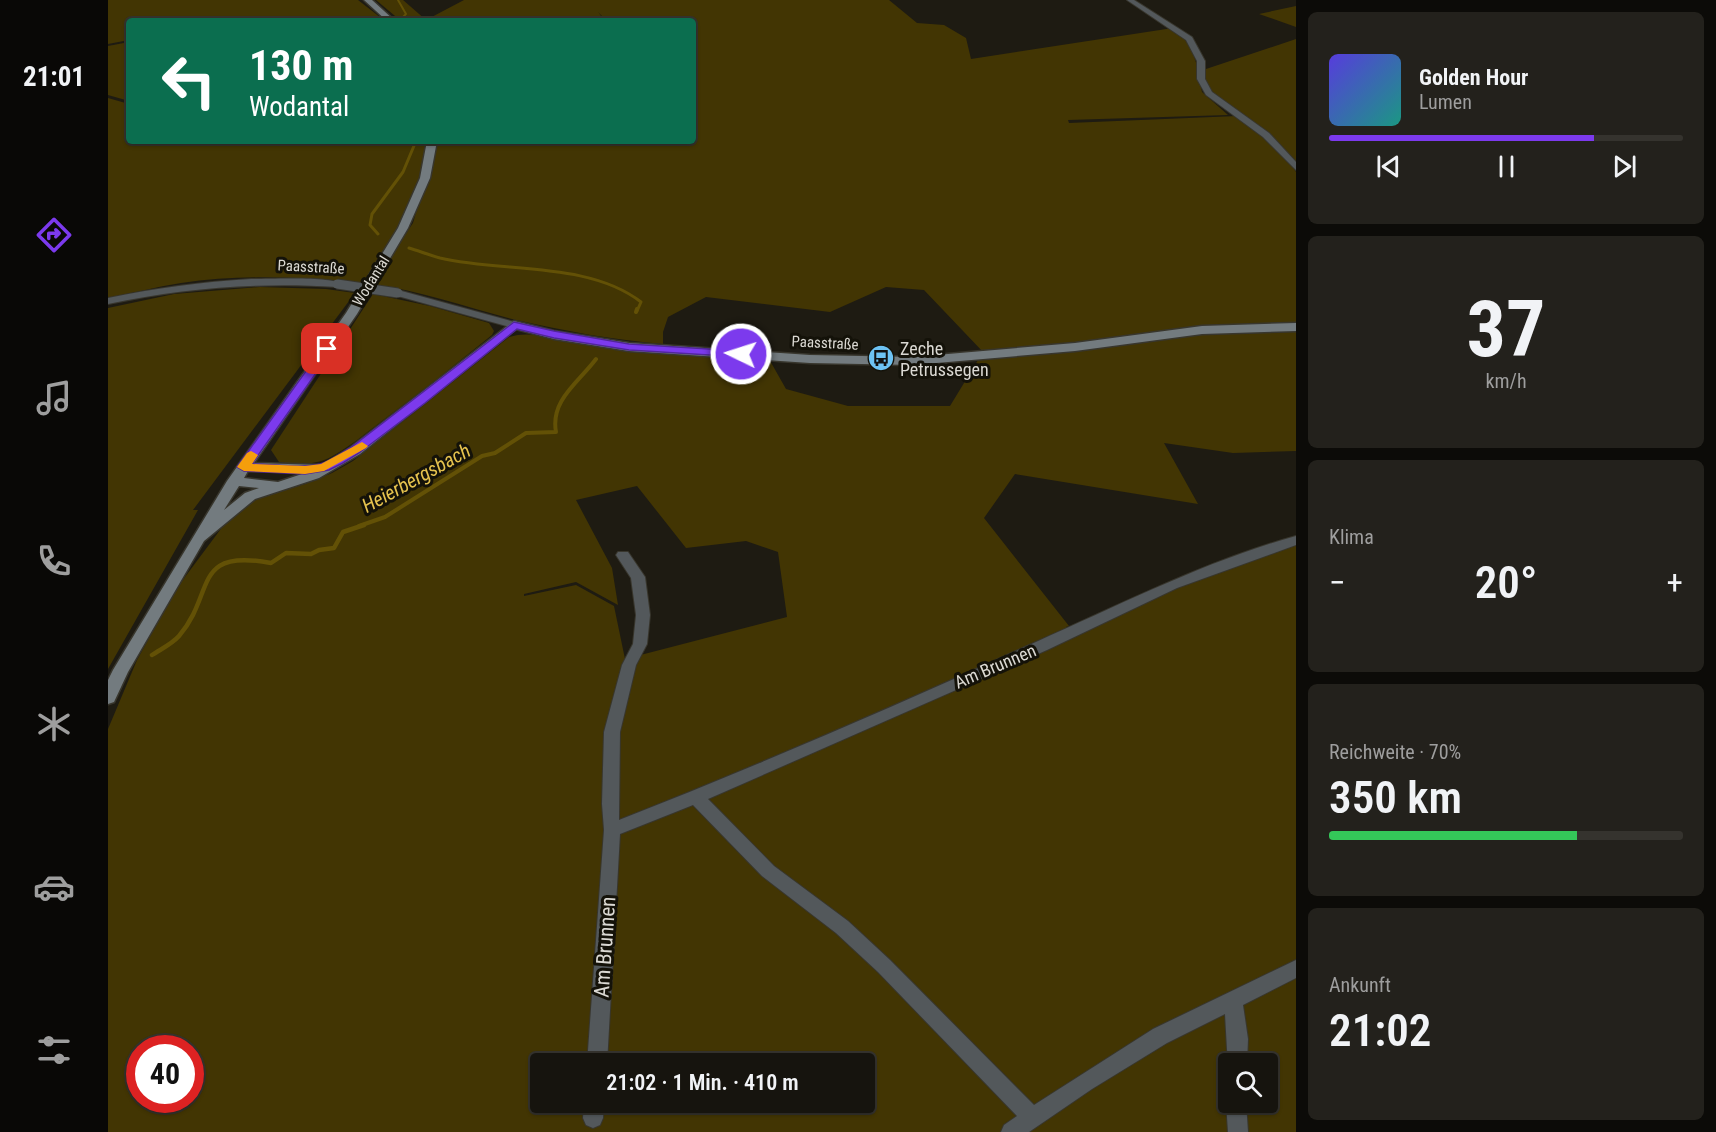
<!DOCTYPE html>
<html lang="de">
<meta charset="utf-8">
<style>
:root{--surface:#16140e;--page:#23211c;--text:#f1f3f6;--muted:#9e9e9e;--line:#35332e;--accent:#7c3aed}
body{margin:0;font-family:"Roboto Condensed",sans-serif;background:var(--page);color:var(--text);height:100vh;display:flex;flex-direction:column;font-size:22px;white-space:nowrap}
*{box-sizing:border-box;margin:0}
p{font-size:20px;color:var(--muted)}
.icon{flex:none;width:33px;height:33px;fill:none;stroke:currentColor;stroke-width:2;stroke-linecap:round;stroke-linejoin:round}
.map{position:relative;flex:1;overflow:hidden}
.side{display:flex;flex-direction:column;gap:12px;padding:12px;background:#0c0b08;width:420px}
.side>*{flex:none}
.banner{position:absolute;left:18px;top:18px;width:570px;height:126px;border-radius:6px;box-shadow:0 2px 4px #0004,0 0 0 2px var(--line);background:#0b6e4f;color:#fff;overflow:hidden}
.tools{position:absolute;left:1110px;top:1053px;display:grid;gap:12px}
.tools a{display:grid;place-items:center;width:60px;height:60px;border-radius:6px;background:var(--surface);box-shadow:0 2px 4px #0004,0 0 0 2px var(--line);font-size:30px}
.speed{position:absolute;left:18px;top:1035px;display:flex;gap:12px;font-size:30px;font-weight:700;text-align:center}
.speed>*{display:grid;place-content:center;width:78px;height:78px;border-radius:50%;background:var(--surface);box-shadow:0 2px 4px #0004,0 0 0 2px var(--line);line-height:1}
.speed .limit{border:9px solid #d22;background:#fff;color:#111}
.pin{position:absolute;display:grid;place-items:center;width:51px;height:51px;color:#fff;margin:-26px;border-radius:12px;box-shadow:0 3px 9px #0006}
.me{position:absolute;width:66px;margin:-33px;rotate:274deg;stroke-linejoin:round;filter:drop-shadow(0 0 4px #0008)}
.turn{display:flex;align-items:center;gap:21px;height:126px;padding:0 24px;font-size:27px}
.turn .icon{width:78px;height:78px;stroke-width:2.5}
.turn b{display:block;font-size:42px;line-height:51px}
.big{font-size:45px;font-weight:600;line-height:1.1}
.side .tile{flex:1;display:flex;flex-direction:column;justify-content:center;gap:9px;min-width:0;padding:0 21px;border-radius:9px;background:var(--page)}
.side .dial{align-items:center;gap:0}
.dial b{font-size:78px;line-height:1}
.song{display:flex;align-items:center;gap:18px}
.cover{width:72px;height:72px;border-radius:9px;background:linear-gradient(135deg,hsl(250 70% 55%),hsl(170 70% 35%))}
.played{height:6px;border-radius:3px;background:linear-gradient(90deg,var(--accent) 75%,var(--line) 75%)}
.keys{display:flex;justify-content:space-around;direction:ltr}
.heat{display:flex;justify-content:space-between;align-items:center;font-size:33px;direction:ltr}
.charge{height:9px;border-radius:4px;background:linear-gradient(90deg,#34c759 70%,var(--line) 0)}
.trip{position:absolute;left:422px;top:1053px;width:345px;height:60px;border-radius:6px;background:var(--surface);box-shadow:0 2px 4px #0004,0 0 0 2px var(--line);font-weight:600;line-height:60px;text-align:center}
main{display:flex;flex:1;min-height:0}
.tab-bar{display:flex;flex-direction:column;width:108px;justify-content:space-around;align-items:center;background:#090806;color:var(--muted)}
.tab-bar .icon{width:42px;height:42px}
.tab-bar .on{color:var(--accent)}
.tab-bar b{font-size:27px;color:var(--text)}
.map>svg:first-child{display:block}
.green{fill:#423503;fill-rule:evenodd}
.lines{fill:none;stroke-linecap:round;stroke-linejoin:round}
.stream-far3{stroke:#635106;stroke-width:2}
.stream-far2{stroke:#635106;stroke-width:3}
.stream-far1{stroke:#635106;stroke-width:4}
.stream{stroke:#635106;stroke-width:4.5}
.street-casing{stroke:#38362d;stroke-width:2}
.secondary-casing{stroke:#38362d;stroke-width:3}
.street{fill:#53585b;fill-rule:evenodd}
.secondary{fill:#737b7f;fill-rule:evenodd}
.street-bridge-casing{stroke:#38362d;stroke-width:11;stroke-linecap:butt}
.street-bridge{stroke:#53585b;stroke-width:9}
.route{fill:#7c3aed;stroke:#51269a;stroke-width:1.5}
.slow{fill:#f59e0b}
.labels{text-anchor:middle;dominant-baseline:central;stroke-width:6;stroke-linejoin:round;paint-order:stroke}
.far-street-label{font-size:15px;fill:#dbd9d3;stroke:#141209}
.poi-label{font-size:18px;fill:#dbd9d3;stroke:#141209;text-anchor:start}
.street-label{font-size:18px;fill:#dbd9d3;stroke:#141209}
.water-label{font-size:20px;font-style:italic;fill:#e6c34e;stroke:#141209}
.near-street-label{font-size:21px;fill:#dbd9d3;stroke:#141209}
</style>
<main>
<nav class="tab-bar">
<b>21:01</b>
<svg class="icon on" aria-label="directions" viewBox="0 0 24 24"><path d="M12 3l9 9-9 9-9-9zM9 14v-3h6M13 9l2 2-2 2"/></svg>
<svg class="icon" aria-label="music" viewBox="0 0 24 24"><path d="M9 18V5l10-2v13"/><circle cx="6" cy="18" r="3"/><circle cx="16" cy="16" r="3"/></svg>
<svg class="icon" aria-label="phone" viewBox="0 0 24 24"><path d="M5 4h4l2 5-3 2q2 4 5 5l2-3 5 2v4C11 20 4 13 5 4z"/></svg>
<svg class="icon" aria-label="climate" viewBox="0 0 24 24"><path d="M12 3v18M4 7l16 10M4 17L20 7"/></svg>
<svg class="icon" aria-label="car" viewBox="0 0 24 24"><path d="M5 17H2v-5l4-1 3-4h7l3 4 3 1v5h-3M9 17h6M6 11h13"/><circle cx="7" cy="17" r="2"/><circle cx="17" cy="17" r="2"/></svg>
<svg class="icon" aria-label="filters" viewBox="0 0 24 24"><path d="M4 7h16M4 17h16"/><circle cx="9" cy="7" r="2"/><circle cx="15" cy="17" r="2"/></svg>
</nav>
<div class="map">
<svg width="1188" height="1132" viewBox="0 0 1188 1132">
<rect width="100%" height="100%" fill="#1e1b12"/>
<path class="green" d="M0,0H250L277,21H21V40L0,44Z
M268,0H295L318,20L356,0H781L809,23L836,25L858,38L863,59L1065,28C1089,47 1088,64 1094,92L1120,115L960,120L961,123L1129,116L1153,134L1182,162L1188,172V324L1088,328L876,353L816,290L778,287L722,312L598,297L560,317L555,332V344C505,340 457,331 408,320C360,308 314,291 264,284L305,223L328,141H585V21H499L490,12L497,21H293Z
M1188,6V27L1151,14Z
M1188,39V162L1103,93L1096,79L1095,70Z
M21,42V101L0,95V46Z
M0,98L21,104V141H322C313,194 285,239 257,283C197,277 133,274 73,283C48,287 24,293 0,298Z
M152,287L218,289L247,293L85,510H90L0,669V308L66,294Z
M265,294L322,306L381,323L386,331L384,335C348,364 312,393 274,421C257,434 240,448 221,458C206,465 187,465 171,462L163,450Z
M1188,331V451L1125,453L1056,443L1090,504L907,474L876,518L961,626L958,627L968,633L1069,588L1188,543V1132H0V729L29,660L68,589L115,526L138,506L151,498L197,484L224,473L245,461L401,337C423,330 442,339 464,342C529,350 596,353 661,359L678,389L740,406H842L870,360L990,348L1100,332ZM529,486L578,548L638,541L670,552L679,617L517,659L506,606L468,585L416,596V594L468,582L510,605L504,568L468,500ZM32,1048H82V1100H32ZM432,1064H756V1102H432ZM1120,1064H1160V1102H1120Z"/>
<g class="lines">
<path class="stream-far3" d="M290,0L298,14L294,18"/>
<path class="stream-far2" d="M270,234L262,225L264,214L295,172L308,141
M301,248C311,251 321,255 332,258C395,273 480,261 533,302L529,311"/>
<path class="stream-far1" d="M528,312L529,309
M251,526L277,517L374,456L387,453L418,433L448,432C442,400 471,382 488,359"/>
<path class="stream" d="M44,655C53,649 64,644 71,636C108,593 83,548 163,563L178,553L203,554L211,550L226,548L235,532L256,525"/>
<g class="street-casing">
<path id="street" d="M1019,0H1026L1084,37L1097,61V79L1104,92L1161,133L1188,162V170L1155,137L1098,95L1089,79V61L1078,40Z
M143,279C160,279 223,276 234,284L229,287C151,282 76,288 0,304V298C47,288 94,282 143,279Z
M290,290L410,323L411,325L406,328L286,295V291Z
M1188,536V545L1069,588L939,650L600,799L666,866L740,921L782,960L926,1105L1045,1029L1188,960V978L1135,1005L1140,1039L1139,1064H1120V1067L1117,1014L1059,1043L984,1089L921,1132H893L896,1125L909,1116L770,972L728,933L654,876L585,805L512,834L499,1064H479L496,830L494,804L496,732L514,665L525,644L528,615L523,578L508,555L510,552H520L537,577L542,615L539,644L528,665L512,732L511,820C652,765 791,704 928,642C1014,604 1098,561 1188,536Z
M1120,1096V1102H1138L1140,1132H1120L1118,1102Z
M476,1102H496L495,1118L492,1125L485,1128L478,1125L475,1118Z"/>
</g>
<g class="secondary-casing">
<path id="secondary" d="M256,0H264L287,21H279Z
M319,141H329L322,178L300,228L249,314L146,463L214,465L242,448L406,321L446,331L521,343L702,355L805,357L967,343L1094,326L1188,323V331L1094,334L967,351L805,365L702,363L521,351L446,339L408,329L252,454L211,478L147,499L96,541L20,672L6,702L0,704V680L5,670L119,481L238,313L290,228L312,178ZM140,471L200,472L170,482L136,478ZM131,486L151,488L137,493L116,510Z"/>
</g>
<use href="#street" class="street"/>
<use href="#secondary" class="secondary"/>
<g class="street-bridge-casing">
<path id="street-bridge" d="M229,284L290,293"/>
</g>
<use href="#street-bridge" class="street-bridge"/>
</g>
<path class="route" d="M406,322L446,331L521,344L633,351L638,354L633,357L521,350L446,338L409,329L317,403L251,453L235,463L221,470L197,474L136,471L129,467L216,346H223L225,349L144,464C166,464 191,469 212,464C223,461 233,453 242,448Z"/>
<path class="slow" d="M254,442L260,446L258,448L216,471L197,474L136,471L129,467L139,453L143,451L150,455L144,464L197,466L213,464Z"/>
<defs>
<g id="bus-disc" transform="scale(1.35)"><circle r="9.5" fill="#6dc2f3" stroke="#141209"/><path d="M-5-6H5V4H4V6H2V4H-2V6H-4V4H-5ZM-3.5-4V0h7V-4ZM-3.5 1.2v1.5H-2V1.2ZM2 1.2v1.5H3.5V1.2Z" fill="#111"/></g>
</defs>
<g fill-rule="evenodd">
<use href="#bus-disc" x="773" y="358"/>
</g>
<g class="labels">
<g class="far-street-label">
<text transform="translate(203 267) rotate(3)">Paasstraße</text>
<text transform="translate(263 281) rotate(-58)">Wodantal</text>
<text transform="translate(717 343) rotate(3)">Paasstraße</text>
</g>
<g class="poi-label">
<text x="792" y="348">Zeche<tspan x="792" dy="21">Petrussegen</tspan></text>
</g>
<g class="street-label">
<text transform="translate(887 666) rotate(-23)">Am Brunnen</text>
</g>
<g class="water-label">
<text transform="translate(308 478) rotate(-29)">Heierbergsbach</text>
</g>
<g class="near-street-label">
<text transform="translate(497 947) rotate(-86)">Am Brunnen</text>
</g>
</g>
</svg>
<div class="tools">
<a><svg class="icon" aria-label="search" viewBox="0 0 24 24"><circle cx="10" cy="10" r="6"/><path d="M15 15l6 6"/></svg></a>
</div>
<div class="speed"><div class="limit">40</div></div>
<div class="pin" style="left:219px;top:349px;background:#d93025"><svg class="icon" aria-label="arrive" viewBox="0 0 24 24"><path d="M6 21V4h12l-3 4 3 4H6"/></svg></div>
<svg class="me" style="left:633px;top:354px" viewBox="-20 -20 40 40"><circle r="17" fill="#7c3aed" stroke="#fff" stroke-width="3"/><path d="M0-11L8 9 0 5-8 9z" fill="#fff"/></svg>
<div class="trip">21:02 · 1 Min. · 410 m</div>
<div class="banner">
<div class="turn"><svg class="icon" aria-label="left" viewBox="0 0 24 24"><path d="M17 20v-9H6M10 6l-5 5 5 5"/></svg><div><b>130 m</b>Wodantal</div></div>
</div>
</div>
<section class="side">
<div class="tile">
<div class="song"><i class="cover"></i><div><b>Golden Hour</b><p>Lumen</p></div></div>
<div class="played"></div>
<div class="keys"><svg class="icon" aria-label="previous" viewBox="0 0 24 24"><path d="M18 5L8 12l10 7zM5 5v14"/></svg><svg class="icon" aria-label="pause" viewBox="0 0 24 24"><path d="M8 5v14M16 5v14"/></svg><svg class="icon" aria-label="next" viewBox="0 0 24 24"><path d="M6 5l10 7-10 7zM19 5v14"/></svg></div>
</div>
<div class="tile dial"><b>37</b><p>km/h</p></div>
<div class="tile"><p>Klima</p>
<div class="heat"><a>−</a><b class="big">20°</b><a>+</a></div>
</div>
<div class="tile"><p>Reichweite · 70%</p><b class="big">350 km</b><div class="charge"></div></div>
<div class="tile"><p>Ankunft</p><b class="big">21:02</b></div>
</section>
</main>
